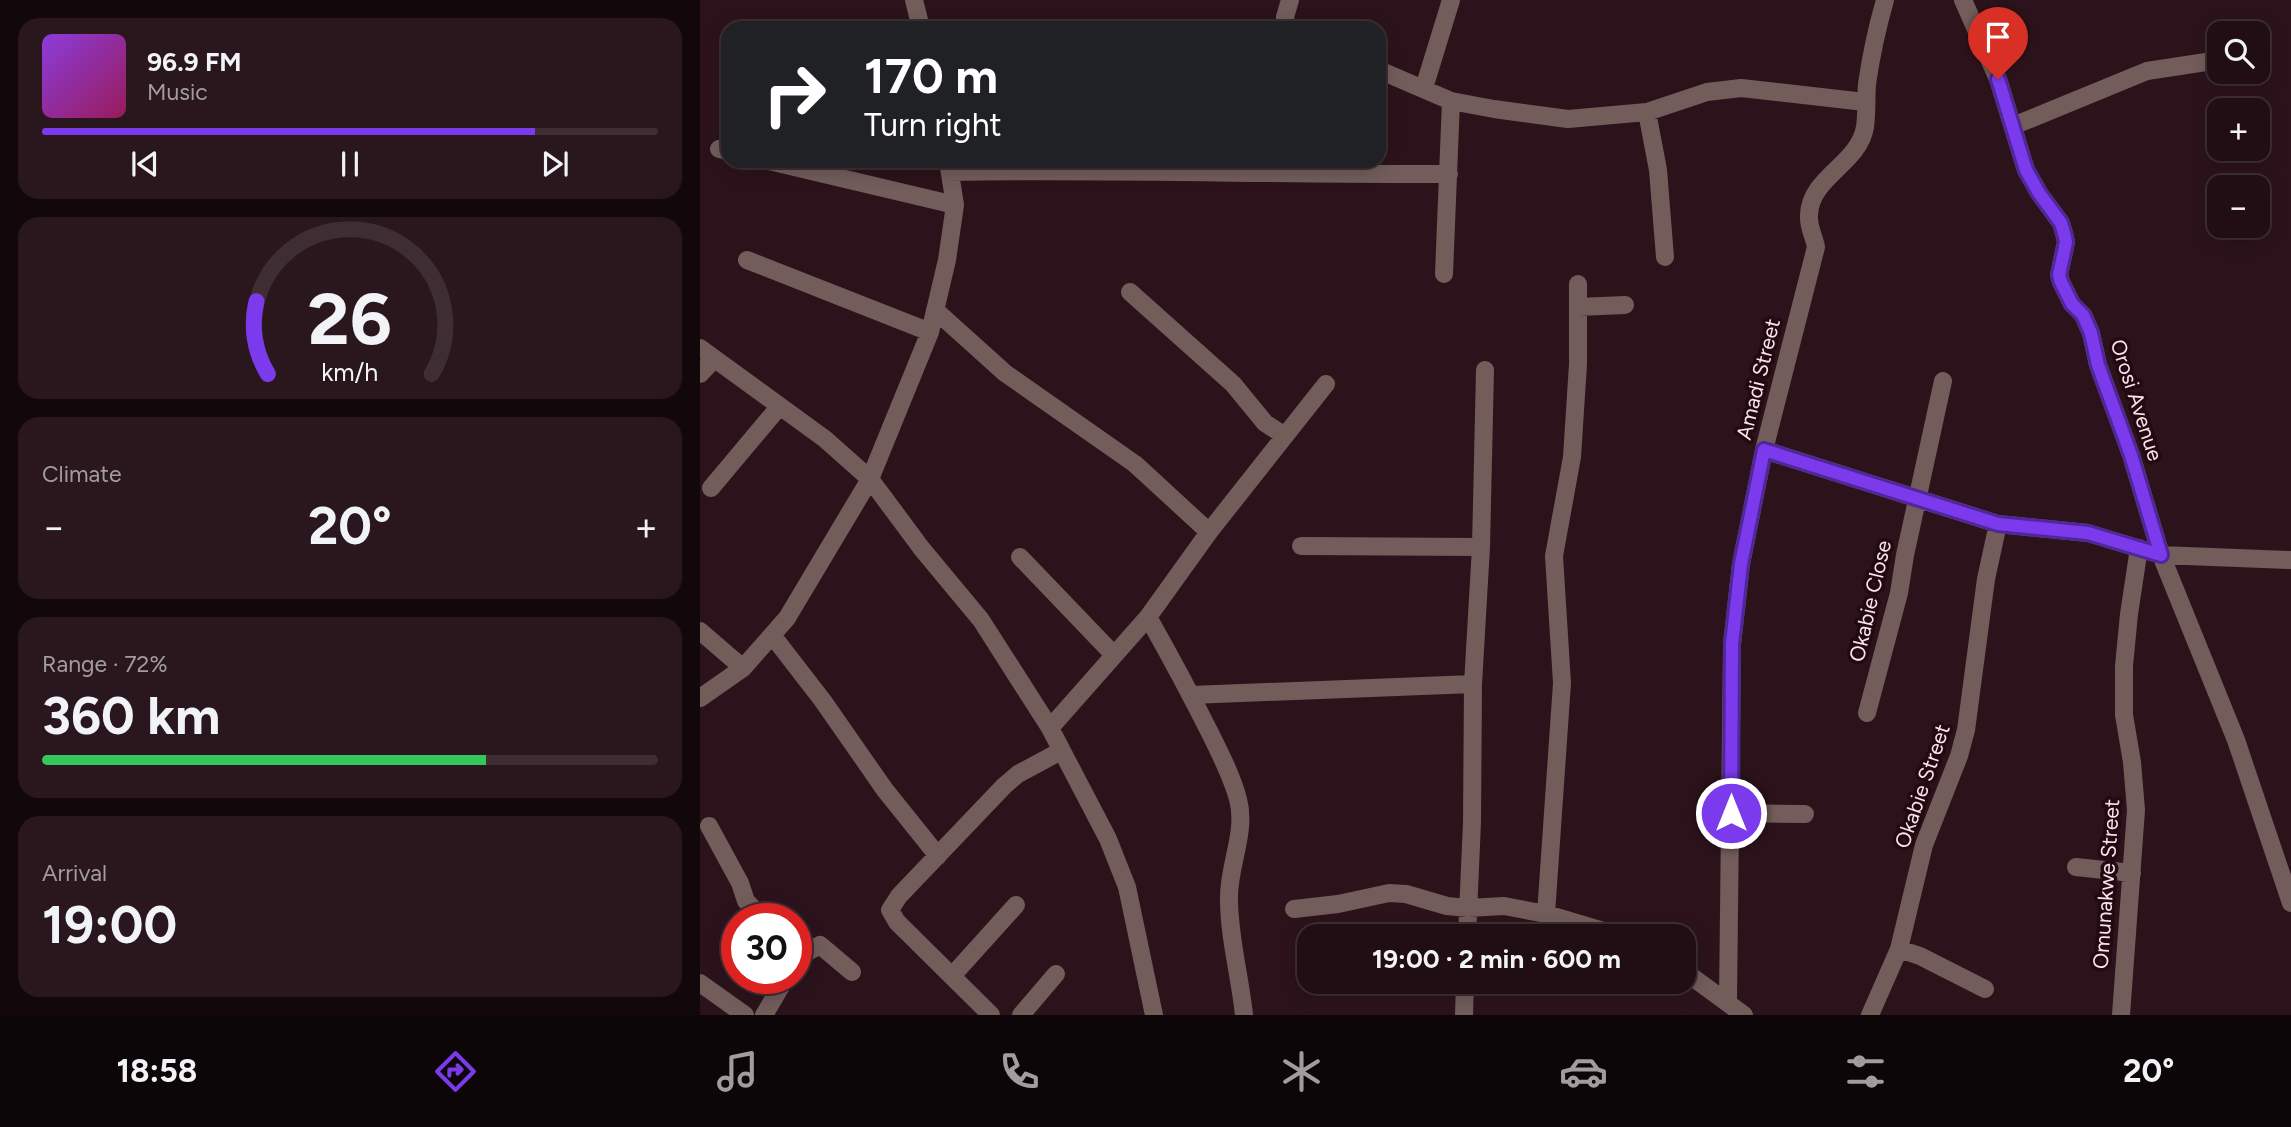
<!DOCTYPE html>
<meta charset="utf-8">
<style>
:root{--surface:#210e14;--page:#29171d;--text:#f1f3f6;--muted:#a29ca0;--line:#3e2e34;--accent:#7c3aed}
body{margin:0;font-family:Figtree,sans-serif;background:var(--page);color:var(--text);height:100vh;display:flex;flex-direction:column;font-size:26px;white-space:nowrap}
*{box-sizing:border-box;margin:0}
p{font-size:23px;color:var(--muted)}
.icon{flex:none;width:38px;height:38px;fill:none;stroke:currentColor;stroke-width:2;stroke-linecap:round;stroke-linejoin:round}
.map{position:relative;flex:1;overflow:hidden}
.drawer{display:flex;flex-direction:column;gap:18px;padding:18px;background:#12080b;width:700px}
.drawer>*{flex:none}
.banner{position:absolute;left:21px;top:21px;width:665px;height:147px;border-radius:21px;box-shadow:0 4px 18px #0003,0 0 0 2px var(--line);background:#202124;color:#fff;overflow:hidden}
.buttons{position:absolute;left:1507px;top:21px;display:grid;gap:14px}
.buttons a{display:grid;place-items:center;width:63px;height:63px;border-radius:14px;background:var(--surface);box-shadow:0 4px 18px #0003,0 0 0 2px var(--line);font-size:35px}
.speed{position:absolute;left:21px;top:903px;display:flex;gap:14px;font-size:35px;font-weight:700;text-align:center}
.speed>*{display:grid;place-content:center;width:91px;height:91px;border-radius:50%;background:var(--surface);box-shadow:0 4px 18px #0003,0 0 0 2px var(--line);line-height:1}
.speed .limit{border:10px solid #d22;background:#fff;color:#111}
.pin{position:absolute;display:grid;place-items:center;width:60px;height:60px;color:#fff;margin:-72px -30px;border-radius:50% 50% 50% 0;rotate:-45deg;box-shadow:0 0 7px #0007}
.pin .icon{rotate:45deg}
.me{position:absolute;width:77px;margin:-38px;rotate:0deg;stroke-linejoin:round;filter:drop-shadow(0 0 5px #0008)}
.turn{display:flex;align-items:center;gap:24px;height:147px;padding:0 28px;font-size:32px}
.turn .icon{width:91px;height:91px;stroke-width:2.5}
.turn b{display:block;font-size:49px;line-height:60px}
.big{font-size:52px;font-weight:700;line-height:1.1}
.drawer .card{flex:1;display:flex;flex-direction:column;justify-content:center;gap:10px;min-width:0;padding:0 24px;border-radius:21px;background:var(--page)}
.drawer .dial{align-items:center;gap:0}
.dial svg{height:182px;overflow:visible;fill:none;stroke:var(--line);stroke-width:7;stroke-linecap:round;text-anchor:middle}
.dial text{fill:var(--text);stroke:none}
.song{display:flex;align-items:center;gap:21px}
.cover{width:84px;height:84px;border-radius:10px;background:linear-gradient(135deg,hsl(270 70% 55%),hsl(330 70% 35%))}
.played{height:7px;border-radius:4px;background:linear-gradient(90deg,var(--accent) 80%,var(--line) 80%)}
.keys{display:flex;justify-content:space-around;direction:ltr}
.heat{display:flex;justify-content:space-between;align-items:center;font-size:38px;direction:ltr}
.charge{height:10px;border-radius:5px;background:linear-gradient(90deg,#34c759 72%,var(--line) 0)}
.trip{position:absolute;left:597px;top:924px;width:399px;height:70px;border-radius:21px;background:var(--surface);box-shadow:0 4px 18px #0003,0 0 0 2px var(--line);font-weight:700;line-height:70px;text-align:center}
.dock{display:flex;height:112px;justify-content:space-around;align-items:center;background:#0d0608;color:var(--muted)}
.dock .icon{width:49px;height:49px}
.dock .current{color:var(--accent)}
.dock b{font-size:32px;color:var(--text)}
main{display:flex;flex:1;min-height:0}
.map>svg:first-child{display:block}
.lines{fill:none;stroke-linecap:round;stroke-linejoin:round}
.minor{stroke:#725d5b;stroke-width:18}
.route-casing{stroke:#51269a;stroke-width:18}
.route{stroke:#7c3aed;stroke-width:12}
.labels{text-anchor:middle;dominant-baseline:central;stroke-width:7;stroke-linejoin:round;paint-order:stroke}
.street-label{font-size:21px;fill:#f8e5ea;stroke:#220912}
</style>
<main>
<section class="drawer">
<div class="card">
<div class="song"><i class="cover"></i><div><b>96.9 FM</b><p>Music</p></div></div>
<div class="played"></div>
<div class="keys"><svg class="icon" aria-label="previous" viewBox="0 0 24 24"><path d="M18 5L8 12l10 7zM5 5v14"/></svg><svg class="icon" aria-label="pause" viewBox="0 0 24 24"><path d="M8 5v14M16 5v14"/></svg><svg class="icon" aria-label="next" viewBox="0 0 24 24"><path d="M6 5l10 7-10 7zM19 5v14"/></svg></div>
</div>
<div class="card dial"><svg viewBox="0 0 100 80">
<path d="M14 69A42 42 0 1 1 86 69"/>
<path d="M14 69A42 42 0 0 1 9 37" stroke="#7c3aed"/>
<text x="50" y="56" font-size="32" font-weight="700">26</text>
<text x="50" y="72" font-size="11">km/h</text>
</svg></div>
<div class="card"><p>Climate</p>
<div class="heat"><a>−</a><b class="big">20°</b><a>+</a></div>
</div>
<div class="card"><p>Range · 72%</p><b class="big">360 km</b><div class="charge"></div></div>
<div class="card"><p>Arrival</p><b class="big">19:00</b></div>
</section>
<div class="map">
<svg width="1591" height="1015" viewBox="0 0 1591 1015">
<rect width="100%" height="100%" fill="#2c131b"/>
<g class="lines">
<path class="minor" d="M214,0L221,28
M1263,0L1298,79L1326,170L1339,193L1361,223L1364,233L1366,242L1359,275L1361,282L1372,304L1383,315L1391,333L1398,365L1431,455L1461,555L1536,740L1591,903
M587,28L585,17L590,0
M679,70L751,101L794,109L868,119L947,112L1007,92L1041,88L1165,102
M724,88L751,0
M947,112L958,170L965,257
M1313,126L1447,71L1519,60
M19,149L28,151
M69,161L255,205
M250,172C416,169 582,175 749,174
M47,260L230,332
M744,274L751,101
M430,292L533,384L565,423L585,436
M878,307L925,305
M235,310L305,373L435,464L509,532
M0,348L125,439L170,479L222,549L281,620L350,728L408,839L427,887L454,1015
M0,374L14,359
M1064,450L1298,524L1388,533L1461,555L1591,560
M11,488L79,407
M601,546L781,547
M320,557L414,655
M448,617C470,656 491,695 511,735C521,755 532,777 538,799C547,832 528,866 529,899C529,938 540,976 544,1015
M0,631L43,668
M72,635L123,701L185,790L238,856
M491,695L773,684
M0,698L43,668L87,618L170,479L230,332L247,260L255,205L248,161
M1167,713L1199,593L1205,555L1243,381
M350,728L448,617L509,532L626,384
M1031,813L1105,814
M9,826L40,883L46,901L63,919
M1376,867L1432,873
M594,909L638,904L689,893L706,894L747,906L768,908L804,906L846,914L920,936
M846,914L862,683L854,556L872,457L878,364V284
M767,936L772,822L773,684L781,547L785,370
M1199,949L1220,956L1285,989
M96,958L120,945L152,972
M984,971L1044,1015
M252,976L316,905
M0,983L45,1015
M1028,1001L1032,644L1041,564L1064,450L1116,247C1114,236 1108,227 1109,215C1110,177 1159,164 1165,127C1167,113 1166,98 1167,84C1171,56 1177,28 1185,0
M64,1015L86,978
M291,1015L197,922L190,910L199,896L304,786L318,774L361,751
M321,1015L356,974
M764,1015L765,982
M1170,1015L1199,949L1224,845L1259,756L1266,730L1286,579L1298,524
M1421,1015L1436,810L1432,762L1424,715V666L1429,614L1439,548"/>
</g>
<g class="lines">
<g class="route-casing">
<path id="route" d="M1031,813L1032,644L1041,564L1064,450L1298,524L1388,533L1461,555L1431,455L1398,365L1391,333L1383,315L1372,304L1361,282L1359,275L1366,242L1364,233L1361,223L1339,193L1326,170L1298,79"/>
</g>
<use href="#route" class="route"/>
</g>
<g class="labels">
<g class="street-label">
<text transform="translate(1058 379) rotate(-76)">Amadi Street</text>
<text transform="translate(1437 400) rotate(72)">Orosi Avenue</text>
<text transform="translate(1170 601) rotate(-77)">Okabie Close</text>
<text transform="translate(1222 786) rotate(-71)">Okabie Street</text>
<text transform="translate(1406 884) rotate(-86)">Omunakwe Street</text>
</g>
</g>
</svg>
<div class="buttons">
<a><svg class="icon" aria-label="search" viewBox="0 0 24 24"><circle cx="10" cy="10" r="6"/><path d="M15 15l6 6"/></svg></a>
<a>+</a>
<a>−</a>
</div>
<div class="speed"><div class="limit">30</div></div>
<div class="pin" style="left:1298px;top:79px;background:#d93025"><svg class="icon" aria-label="arrive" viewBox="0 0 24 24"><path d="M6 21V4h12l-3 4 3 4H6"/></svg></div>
<svg class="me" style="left:1031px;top:813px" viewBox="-20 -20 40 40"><circle r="17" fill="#7c3aed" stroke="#fff" stroke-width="3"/><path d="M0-11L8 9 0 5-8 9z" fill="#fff"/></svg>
<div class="trip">19:00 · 2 min · 600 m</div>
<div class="banner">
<div class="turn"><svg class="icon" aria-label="right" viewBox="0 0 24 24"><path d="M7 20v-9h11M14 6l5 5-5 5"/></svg><div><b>170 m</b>Turn right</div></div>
</div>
</div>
</main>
<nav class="dock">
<b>18:58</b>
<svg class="icon current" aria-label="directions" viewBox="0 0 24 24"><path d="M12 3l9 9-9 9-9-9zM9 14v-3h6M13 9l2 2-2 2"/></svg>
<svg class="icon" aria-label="music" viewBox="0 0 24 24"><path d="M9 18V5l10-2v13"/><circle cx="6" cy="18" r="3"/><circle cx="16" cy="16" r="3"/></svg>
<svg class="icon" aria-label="phone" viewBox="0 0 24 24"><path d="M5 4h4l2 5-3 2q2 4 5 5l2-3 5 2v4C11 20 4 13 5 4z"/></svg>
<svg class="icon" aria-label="climate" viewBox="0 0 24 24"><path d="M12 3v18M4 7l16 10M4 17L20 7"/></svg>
<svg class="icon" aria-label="car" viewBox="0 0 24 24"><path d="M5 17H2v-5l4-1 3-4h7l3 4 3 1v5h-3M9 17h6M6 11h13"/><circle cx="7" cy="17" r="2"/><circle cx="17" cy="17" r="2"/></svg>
<svg class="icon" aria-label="filters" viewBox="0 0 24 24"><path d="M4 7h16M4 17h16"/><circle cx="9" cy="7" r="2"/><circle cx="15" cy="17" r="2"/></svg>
<b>20°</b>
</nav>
